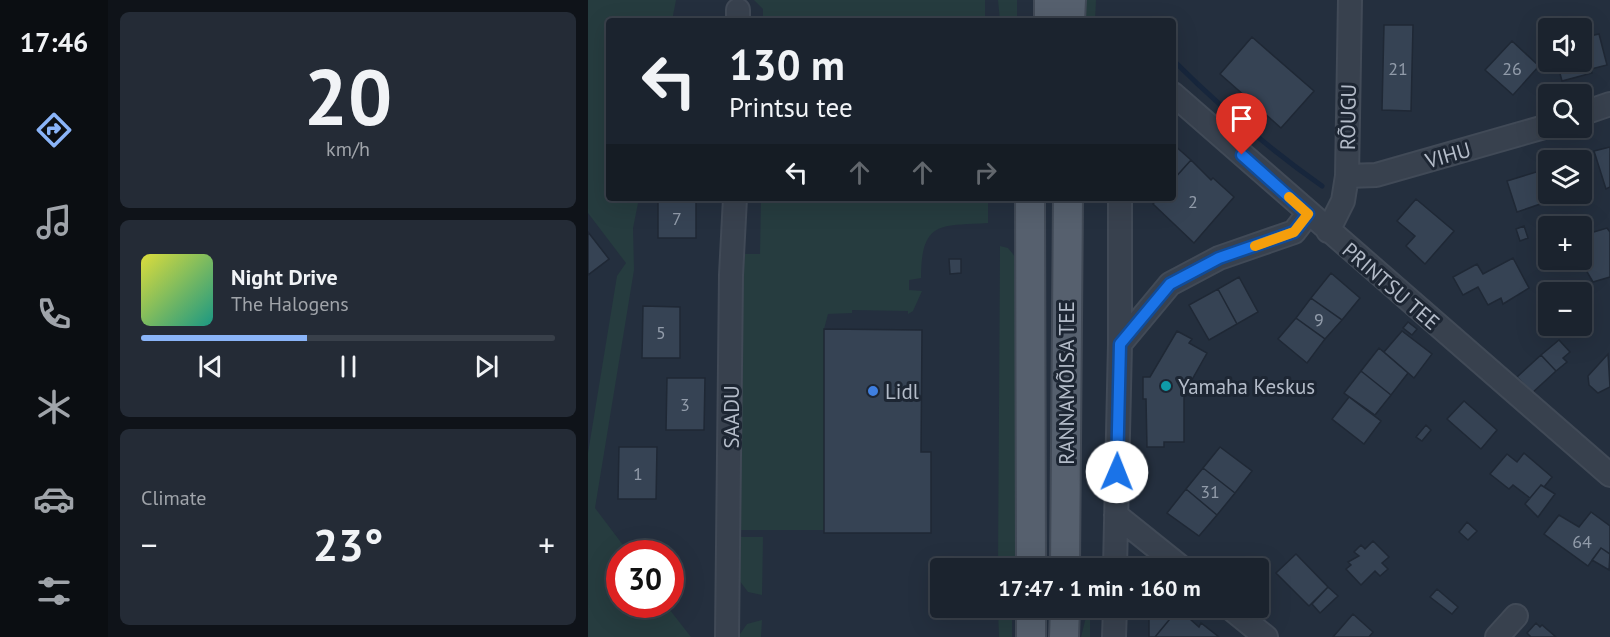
<!DOCTYPE html>
<meta charset="utf-8">
<style>
:root{--surface:#1b232e;--page:#242b36;--text:#f1f3f6;--muted:#a0a4aa;--line:#39404a;--accent:#8ab4f8}
body{margin:0;font-family:"PT Sans",sans-serif;background:var(--page);color:var(--text);height:100vh;display:flex;flex-direction:column;font-size:22px;white-space:nowrap}
*{box-sizing:border-box;margin:0}
p{font-size:20px;color:var(--muted)}
.icon{flex:none;width:33px;height:33px;fill:none;stroke:currentColor;stroke-width:2;stroke-linecap:round;stroke-linejoin:round}
.map{position:relative;flex:1;overflow:hidden}
.drawer{display:flex;flex-direction:column;gap:12px;padding:12px;background:#0f1319;width:480px}
.drawer>*{flex:none}
.guide{position:absolute;left:18px;top:18px;width:570px;height:183px;border-radius:6px;box-shadow:0 6px 24px #0002,0 0 0 2px var(--line);background:#1b232e;color:var(--text);overflow:hidden}
.tools{position:absolute;left:950px;top:18px;display:grid;gap:12px}
.tools a{display:grid;place-items:center;width:54px;height:54px;border-radius:6px;background:var(--surface);box-shadow:0 6px 24px #0002,0 0 0 2px var(--line);font-size:30px}
.speed{position:absolute;left:18px;top:540px;display:flex;gap:12px;font-size:30px;font-weight:700;text-align:center}
.speed>*{display:grid;place-content:center;width:78px;height:78px;border-radius:50%;background:var(--surface);box-shadow:0 6px 24px #0002,0 0 0 2px var(--line);line-height:1}
.speed .limit{border:9px solid #d22;background:#fff;color:#111}
.pin{position:absolute;display:grid;place-items:center;width:51px;height:51px;color:#fff;margin:-62px -26px;border-radius:50% 50% 50% 0;rotate:-45deg;box-shadow:0 0 6px #0007}
.pin .icon{rotate:45deg}
.me{position:absolute;width:66px;margin:-33px;rotate:1deg;stroke-linejoin:round;filter:drop-shadow(0 0 4px #0008)}
.turn{display:flex;align-items:center;gap:21px;height:126px;padding:0 24px;font-size:27px}
.turn .icon{width:78px;height:78px;stroke-width:2.5}
.turn b{display:block;font-size:42px;line-height:51px}
.lanes{display:flex;align-items:center;height:57px;padding:0 24px;background:#0003;justify-content:center;gap:30px;direction:ltr}
.lanes .off{opacity:.35}
.big{font-size:45px;font-weight:700;line-height:1.1}
.drawer .card{flex:1;display:flex;flex-direction:column;justify-content:center;gap:9px;min-width:0;padding:0 21px;border-radius:9px;background:var(--page)}
.drawer .dial{align-items:center;gap:0}
.dial b{font-size:78px;line-height:1}
.song{display:flex;align-items:center;gap:18px}
.cover{width:72px;height:72px;border-radius:9px;background:linear-gradient(135deg,hsl(60 70% 55%),hsl(170 70% 35%))}
.played{height:6px;border-radius:3px;background:linear-gradient(90deg,var(--accent) 40%,var(--line) 40%)}
.keys{display:flex;justify-content:space-around;direction:ltr}
.heat{display:flex;justify-content:space-between;align-items:center;font-size:33px;direction:ltr}
.trip{position:absolute;left:342px;top:558px;width:339px;height:60px;border-radius:6px;background:var(--surface);box-shadow:0 6px 24px #0002,0 0 0 2px var(--line);font-weight:700;line-height:60px;text-align:center}
main{display:flex;flex:1;min-height:0}
.tab-bar{display:flex;flex-direction:column;width:108px;justify-content:space-around;align-items:center;background:#0b0e12;color:var(--muted)}
.tab-bar .icon{width:42px;height:42px}
.tab-bar .on{color:var(--accent)}
.tab-bar b{font-size:27px;color:var(--text)}
.map>svg:first-child{display:block}
.green{fill:#263c3f}
.lines{fill:none;stroke-linecap:round;stroke-linejoin:round}
.stream{stroke:#17263c;stroke-width:5}
.building{fill:#364354;stroke:#1f2835;stroke-width:1.5}
.minor-casing{stroke:#414a57;stroke-width:26}
.major-casing{stroke:#414a57;stroke-width:32}
.minor{stroke:#38414e;stroke-width:22}
.major{stroke:#56606e;stroke-width:28}
.route-casing{stroke:#114b97;stroke-width:15}
.route{stroke:#1a73e8;stroke-width:10}
.slow{stroke:#f59e0b;stroke-width:10}
.culture-dot{fill:#0f9aa8;stroke:#1d2633;stroke-width:2}
.shop-dot{fill:#3f7fe0;stroke:#1d2633;stroke-width:2}
.labels{text-anchor:middle;dominant-baseline:central;stroke-width:6;stroke-linejoin:round;paint-order:stroke}
.number-label{font-size:18px;fill:#929caa}
.street-label{font-size:21px;fill:#b4bcc9;stroke:#1d2633}
.poi-label{font-size:21px;fill:#b4bcc9;stroke:#1d2633;text-anchor:start}
</style>
<main>
<nav class="tab-bar">
<b>17:46</b>
<svg class="icon on" aria-label="directions" viewBox="0 0 24 24"><path d="M12 3l9 9-9 9-9-9zM9 14v-3h6M13 9l2 2-2 2"/></svg>
<svg class="icon" aria-label="music" viewBox="0 0 24 24"><path d="M9 18V5l10-2v13"/><circle cx="6" cy="18" r="3"/><circle cx="16" cy="16" r="3"/></svg>
<svg class="icon" aria-label="phone" viewBox="0 0 24 24"><path d="M5 4h4l2 5-3 2q2 4 5 5l2-3 5 2v4C11 20 4 13 5 4z"/></svg>
<svg class="icon" aria-label="climate" viewBox="0 0 24 24"><path d="M12 3v18M4 7l16 10M4 17L20 7"/></svg>
<svg class="icon" aria-label="car" viewBox="0 0 24 24"><path d="M5 17H2v-5l4-1 3-4h7l3 4 3 1v5h-3M9 17h6M6 11h13"/><circle cx="7" cy="17" r="2"/><circle cx="17" cy="17" r="2"/></svg>
<svg class="icon" aria-label="filters" viewBox="0 0 24 24"><path d="M4 7h16M4 17h16"/><circle cx="9" cy="7" r="2"/><circle cx="15" cy="17" r="2"/></svg>
</nav>
<section class="drawer">
<div class="card dial"><b>20</b><p>km/h</p></div>
<div class="card">
<div class="song"><i class="cover"></i><div><b>Night Drive</b><p>The Halogens</p></div></div>
<div class="played"></div>
<div class="keys"><svg class="icon" aria-label="previous" viewBox="0 0 24 24"><path d="M18 5L8 12l10 7zM5 5v14"/></svg><svg class="icon" aria-label="pause" viewBox="0 0 24 24"><path d="M8 5v14M16 5v14"/></svg><svg class="icon" aria-label="next" viewBox="0 0 24 24"><path d="M6 5l10 7-10 7zM19 5v14"/></svg></div>
</div>
<div class="card"><p>Climate</p>
<div class="heat"><a>−</a><b class="big">23°</b><a>+</a></div>
</div>
</section>
<div class="map">
<svg width="1022" height="637" viewBox="0 0 1022 637">
<rect width="100%" height="100%" fill="#242f3e"/>
<path class="green" d="M0,0H88L84,21H21V198H51L45,228L46,270L7,508L41,553L32,554V604L78,605L103,637H0V453L29,276L38,263L0,213Z
M166,0H397V21H175V9Z
M410,0H429V21H412Z
M495,0H508L507,21H494Z
M173,198H400V223C353,226 333,220 333,278L321,280V290L334,291L325,311L320,314V311L264,310V313L240,314L236,329V530H152L154,254H172Z
M412,246L420,248L429,259L431,528L428,568H410Z
M152,537H175L174,595L160,592L151,580Z
M410,608H424V637H411Z
M499,613H502V637H493Z
M174,620L173,637H150L159,624Z"/>
<g class="lines">
<path class="stream" d="M585,60C632,107 680,148 734,186"/>
</g>
<path class="building" d="M796,25H825L823,111L794,110Z
M1011,34L1019,65L1003,69L1004,73L974,81L969,62H993V38Z
M664,37L726,91L693,128L632,74Z
M924,41L951,66L925,95L897,70Z
M585,144L603,160L585,180Z
M1022,147V187L1018,189L1006,151Z
M603,160L623,180L625,178L646,197L606,243L565,204L570,198H585V180Z
M958,169L960,194H966L967,199L929,212L919,181Z
M70,198H108V238H70Z
M828,199L866,231L837,264L818,246L827,236L809,221Z
M936,226L940,238L932,241L928,229Z
M1019,228L1022,232V277L1005,282L995,265L983,269L980,260H993V241L996,245L1002,243L999,234Z
M0,232L21,259L0,275Z
M925,258L941,288L915,304L913,298L900,305L890,287L875,295L865,277L889,264L895,274Z
M361,259H373V273L362,274Z
M743,273L772,298L754,320L723,298Z
M651,277L670,312L649,324L630,289Z
M630,289L649,324L621,340L601,305Z
M723,298L754,320L737,339L708,318Z
M55,306L92,307V358H54Z
M708,318L737,339L719,363L690,339Z
M820,322L829,329L824,335L815,328Z
M236,329L334,330L333,452H343V533H236Z
M589,331L604,339L601,343L619,353L596,394V442H576V447H559L558,399H555V377H562Z
M814,331L844,354L826,378L796,352Z
M971,340L982,352L975,358L979,362L968,371L953,355Z
M791,348L820,373L803,395L773,371Z
M1020,354L1022,387L1010,393L1001,385L1000,376Z
M953,355L968,371L944,393L929,377Z
M773,371L803,395L787,415L756,393Z
M79,378H117L116,430H78Z
M761,397L793,421L776,444L744,419Z
M876,401L909,430L893,449L859,419Z
M838,425L843,430L834,441L828,437Z
M31,447H69L68,499H30Z
M632,447L664,471L647,493L615,468Z
M936,453L964,477L956,487L953,485L942,498L925,485L921,489L902,474L919,454L929,462Z
M615,468L647,493L629,515L598,489Z
M953,485L967,494L950,517L937,504Z
M598,489L629,515L611,536L579,513Z
M1003,512L1022,526V554L1013,548L1000,566L956,534L971,515L991,527Z
M879,522L889,531L880,540L871,532Z
M785,541L801,557L794,563L800,569L792,576L787,571L773,585L758,569L763,565L760,562L771,556L766,552L773,545L777,549Z
M1013,548L1022,554L1021,570L1004,560Z
M708,554L740,587L721,606L688,573Z
M740,587L750,596L732,613L724,604Z
M849,589L870,607L864,614L842,597Z
M561,608H591L567,637H561Z
M591,608H597L607,615L602,619L611,627L613,623L631,637H567Z
M765,614L785,632L781,637H745Z
M948,623L952,627L954,625L968,637H943L939,633Z"/>
<g class="lines">
<g class="minor-casing">
<path id="minor" d="M150,21V10
M585,94L1022,475
M993,114L1022,104
M759,176L788,175L960,126
M740,231L755,201L759,176L762,0
M532,344V198
M528,515L594,568
M527,568L532,344L582,284L631,258L706,232L720,214
M642,608L678,637
M139,637L143,275L147,198
M526,637L527,608
M909,637L928,616"/>
</g>
<g class="major-casing">
<path id="major" d="M461,21V0
M482,21L483,0
M442,198L443,568
M477,568L480,198
M443,608V637
M476,637L477,608"/>
</g>
<use href="#minor" class="minor"/>
<use href="#major" class="major"/>
</g>
<g class="lines">
<g class="route-casing">
<path id="route" d="M529,472L532,344L582,284L631,258L706,232L720,214L654,155"/>
</g>
<use href="#route" class="route"/>
<path class="slow" d="M667,246L706,232L720,214L701,197"/>
</g>
<circle class="culture-dot" cx="578" cy="386" r="6"/>
<circle class="shop-dot" cx="285" cy="391" r="6"/>
<g class="labels">
<g class="number-label">
<text x="810" y="68">21</text>
<text x="924" y="68">26</text>
<text x="605" y="201">2</text>
<text x="89" y="218">7</text>
<text x="731" y="319">9</text>
<text x="73" y="332">5</text>
<text x="97" y="404">3</text>
<text x="50" y="473">1</text>
<text x="622" y="491">31</text>
<text x="994" y="541">64</text>
</g>
<g class="street-label">
<text transform="translate(760 117) rotate(-89)">RÕUGU</text>
<text transform="translate(860 155) rotate(-16)">VIHU</text>
<text transform="translate(803 286) rotate(41)">PRINTSU TEE</text>
<text transform="translate(478 383) rotate(-90)">RANNAMÕISA TEE</text>
<text transform="translate(143 417) rotate(-90)">SAADU</text>
</g>
<g class="poi-label">
<text x="590" y="386">Yamaha Keskus</text>
<text x="297" y="391">Lidl</text>
</g>
</g>
</svg>
<div class="tools">
<a><svg class="icon" aria-label="sound" viewBox="0 0 24 24"><path d="M4 9h4l5-4v14l-5-4H4zM17 9q2 3 0 6"/></svg></a>
<a><svg class="icon" aria-label="search" viewBox="0 0 24 24"><circle cx="10" cy="10" r="6"/><path d="M15 15l6 6"/></svg></a>
<a><svg class="icon" aria-label="layers" viewBox="0 0 24 24"><path d="M12 4l9 5-9 5-9-5zM3 14l9 5 9-5"/></svg></a>
<a>+</a>
<a>−</a>
</div>
<div class="speed"><div class="limit">30</div></div>
<div class="pin" style="left:654px;top:155px;background:#d93025"><svg class="icon" aria-label="arrive" viewBox="0 0 24 24"><path d="M6 21V4h12l-3 4 3 4H6"/></svg></div>
<svg class="me" style="left:529px;top:472px" viewBox="-20 -20 40 40"><circle r="19" fill="#fff"/><path d="M0-13L10 11 0 6-10 11z" fill="#1a73e8"/></svg>
<div class="trip">17:47 · 1 min · 160 m</div>
<div class="guide">
<div class="turn"><svg class="icon" aria-label="left" viewBox="0 0 24 24"><path d="M17 20v-9H6M10 6l-5 5 5 5"/></svg><div><b>130 m</b>Printsu tee</div></div>
<div class="lanes"><svg class="icon" aria-label="left" viewBox="0 0 24 24"><path d="M17 20v-9H6M10 6l-5 5 5 5"/></svg><svg class="icon off" aria-label="ahead" viewBox="0 0 24 24"><path d="M12 20V5M6 11l6-6 6 6"/></svg><svg class="icon off" aria-label="ahead" viewBox="0 0 24 24"><path d="M12 20V5M6 11l6-6 6 6"/></svg><svg class="icon off" aria-label="right" viewBox="0 0 24 24"><path d="M7 20v-9h11M14 6l5 5-5 5"/></svg></div>
</div>
</div>
</main>
